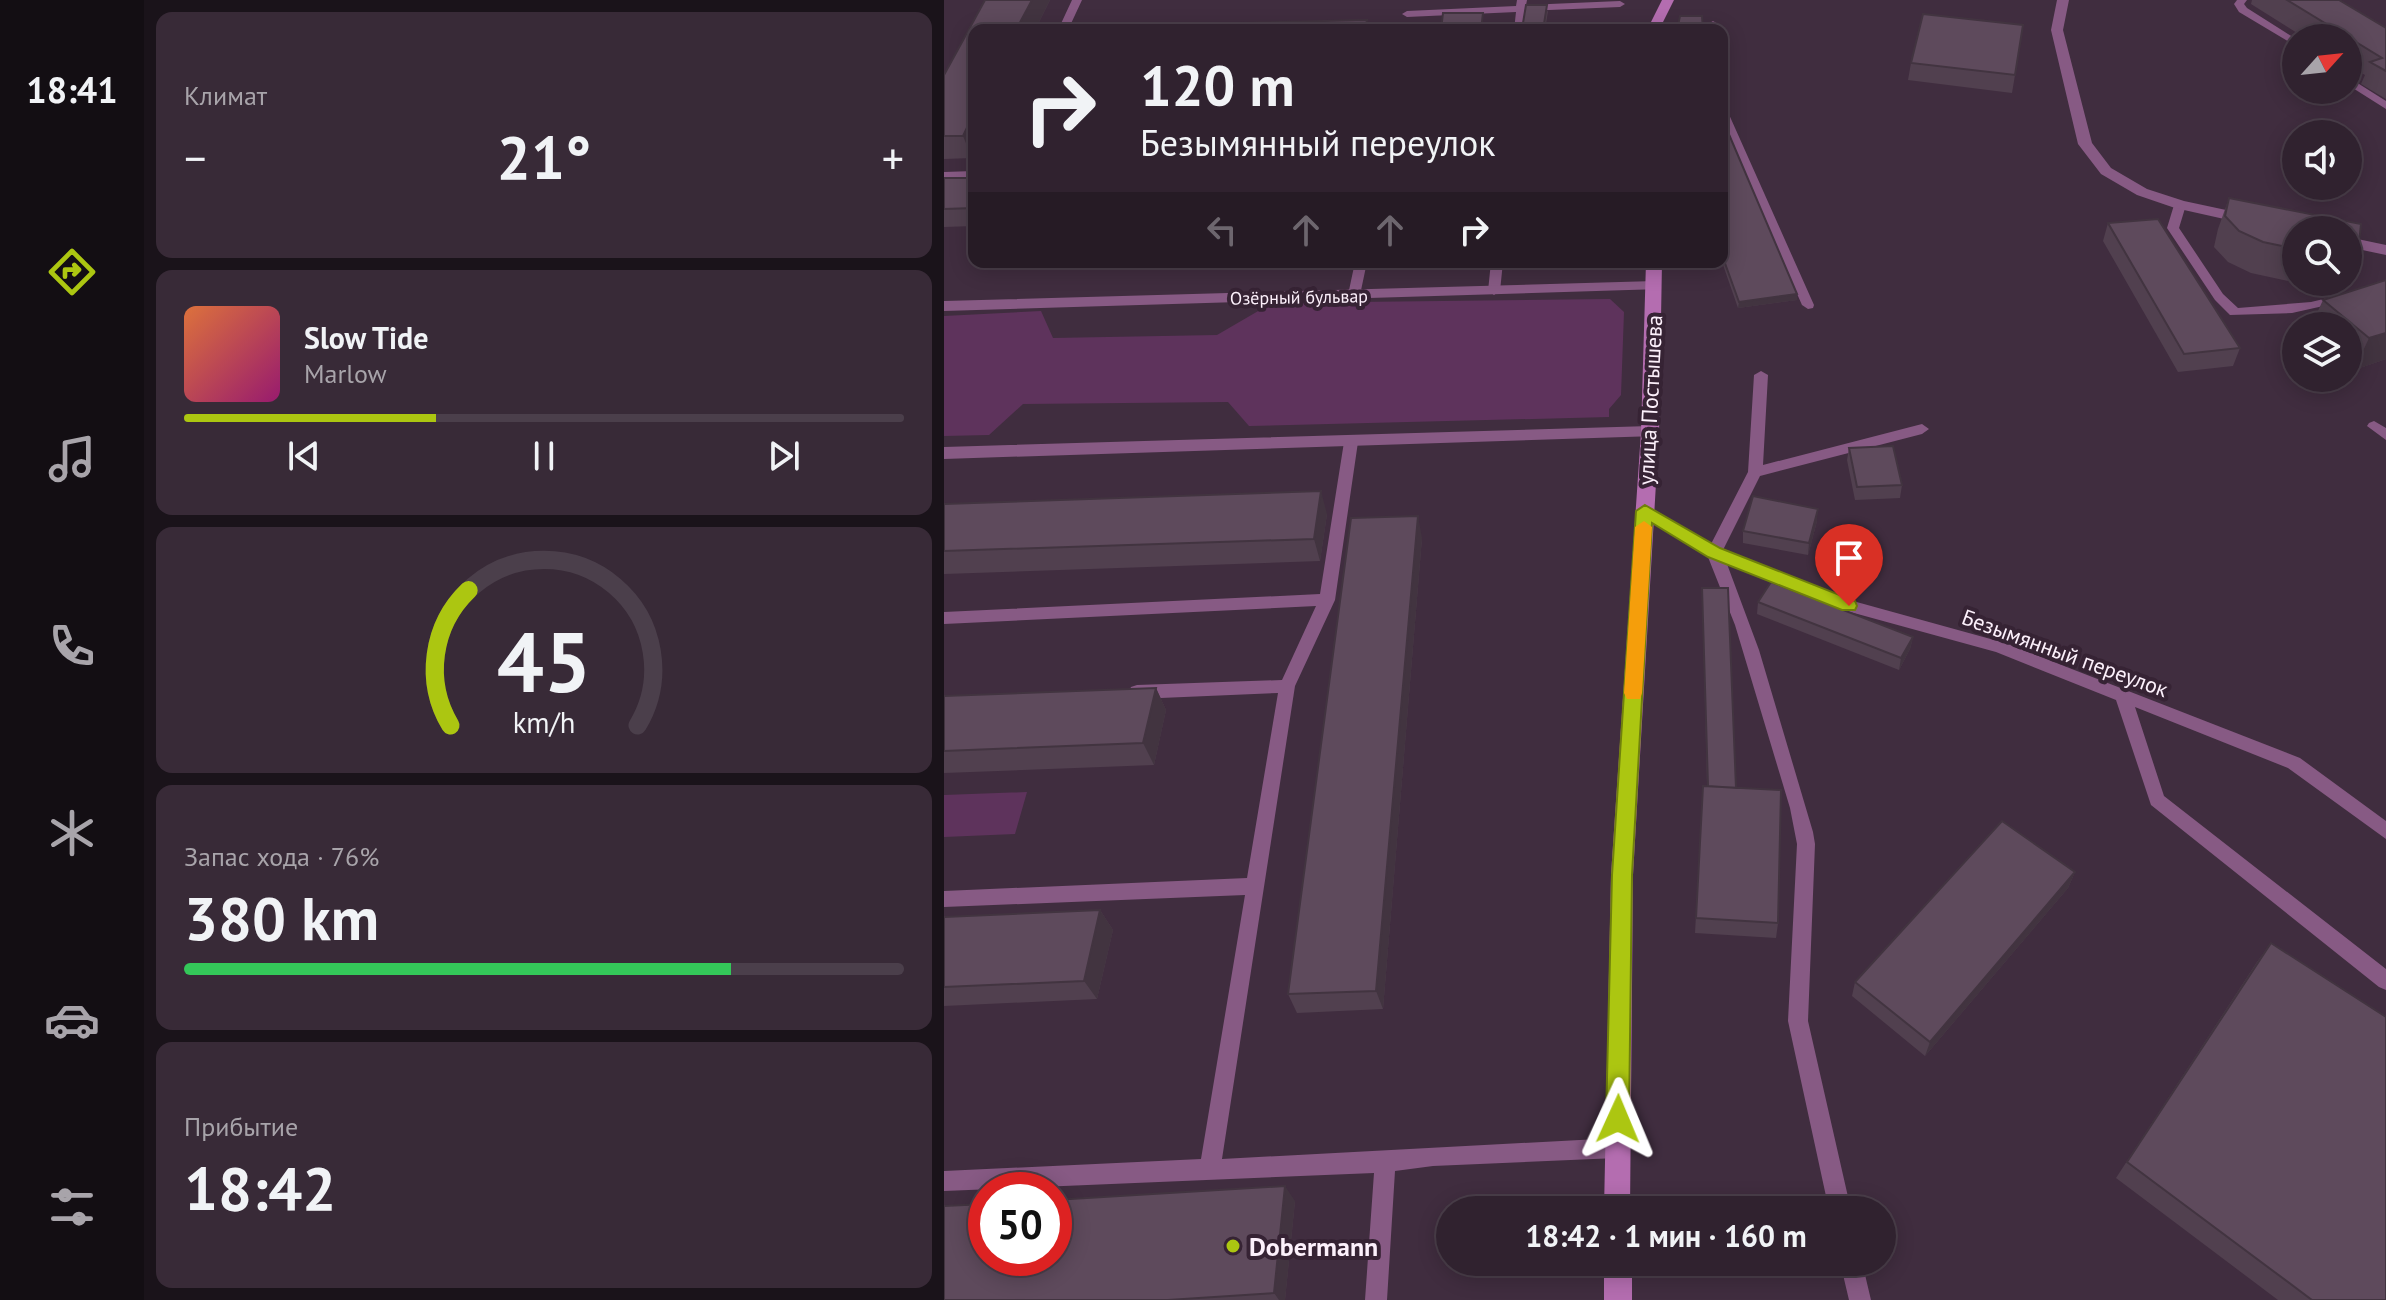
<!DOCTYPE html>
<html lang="ru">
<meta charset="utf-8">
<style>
:root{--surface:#30222f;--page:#382a37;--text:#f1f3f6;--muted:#a8a4aa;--line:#4b3f4b;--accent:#acc611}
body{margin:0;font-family:"PT Sans",sans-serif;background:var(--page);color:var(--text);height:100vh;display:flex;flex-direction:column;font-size:30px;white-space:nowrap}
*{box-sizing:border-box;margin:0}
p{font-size:26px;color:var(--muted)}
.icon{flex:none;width:44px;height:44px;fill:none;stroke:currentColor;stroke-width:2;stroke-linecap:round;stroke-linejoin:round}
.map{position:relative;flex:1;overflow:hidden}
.sheet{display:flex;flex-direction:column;gap:12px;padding:12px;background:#1a131a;width:800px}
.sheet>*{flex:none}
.guide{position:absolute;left:24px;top:24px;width:760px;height:244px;border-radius:16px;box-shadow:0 4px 20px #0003,0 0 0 2px var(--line);background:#30222f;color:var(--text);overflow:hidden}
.needle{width:52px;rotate:63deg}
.controls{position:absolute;left:1338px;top:24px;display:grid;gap:16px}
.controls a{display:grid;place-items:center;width:80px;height:80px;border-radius:50%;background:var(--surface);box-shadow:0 4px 20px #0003,0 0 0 2px var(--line);font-size:40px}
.speed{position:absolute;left:24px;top:1172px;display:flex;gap:16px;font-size:40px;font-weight:700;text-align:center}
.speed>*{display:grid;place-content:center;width:104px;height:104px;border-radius:50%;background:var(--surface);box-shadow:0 4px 20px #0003,0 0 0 2px var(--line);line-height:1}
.speed .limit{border:12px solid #d22;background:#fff;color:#111}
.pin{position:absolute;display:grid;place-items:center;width:68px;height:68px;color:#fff;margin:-82px -34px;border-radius:50% 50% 50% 0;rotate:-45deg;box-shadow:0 0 8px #0007}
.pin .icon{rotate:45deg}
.me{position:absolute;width:88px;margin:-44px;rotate:1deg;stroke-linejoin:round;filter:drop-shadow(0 0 6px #0008)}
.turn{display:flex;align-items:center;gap:28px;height:168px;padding:0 40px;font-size:36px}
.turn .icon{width:104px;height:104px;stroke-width:2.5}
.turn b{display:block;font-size:56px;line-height:68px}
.lanes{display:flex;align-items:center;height:76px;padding:0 40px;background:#0003;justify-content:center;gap:40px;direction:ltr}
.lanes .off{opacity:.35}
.big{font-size:60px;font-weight:700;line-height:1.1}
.sheet .widget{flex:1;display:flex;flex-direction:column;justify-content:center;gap:12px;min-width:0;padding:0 28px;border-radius:16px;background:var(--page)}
.sheet .dial{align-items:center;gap:0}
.dial svg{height:208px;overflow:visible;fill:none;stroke:var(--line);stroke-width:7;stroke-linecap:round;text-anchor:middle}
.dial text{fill:var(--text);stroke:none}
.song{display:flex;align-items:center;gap:24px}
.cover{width:96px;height:96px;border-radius:12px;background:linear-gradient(135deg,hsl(20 70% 55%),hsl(320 70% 35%))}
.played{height:8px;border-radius:4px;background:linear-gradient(90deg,var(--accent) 35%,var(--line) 35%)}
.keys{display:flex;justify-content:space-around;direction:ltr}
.heat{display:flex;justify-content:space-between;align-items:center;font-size:44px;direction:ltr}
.charge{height:12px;border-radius:6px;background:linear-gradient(90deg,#34c759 76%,var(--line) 0)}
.trip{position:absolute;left:492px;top:1196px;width:460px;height:80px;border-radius:40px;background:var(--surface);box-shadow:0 4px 20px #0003,0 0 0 2px var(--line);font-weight:700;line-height:80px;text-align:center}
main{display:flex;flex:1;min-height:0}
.dock{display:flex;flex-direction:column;width:144px;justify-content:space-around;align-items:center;background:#130e13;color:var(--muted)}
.dock .icon{width:56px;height:56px}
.dock .selected{color:var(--accent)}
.dock b{font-size:36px;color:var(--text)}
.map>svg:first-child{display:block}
.green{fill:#5e335c}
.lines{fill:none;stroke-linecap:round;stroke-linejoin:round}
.service{fill:#875a84;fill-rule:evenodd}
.minor{fill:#875a84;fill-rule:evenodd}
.tertiary{fill:#875a84;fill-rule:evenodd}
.secondary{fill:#b46db0;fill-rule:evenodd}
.wall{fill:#51404f}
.shaded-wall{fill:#423440}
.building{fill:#5e4a5c;stroke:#423440;stroke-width:2}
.route{fill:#acc611;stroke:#70810b;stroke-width:2}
.slow{fill:#f59e0b}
.poi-dot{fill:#acc611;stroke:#362334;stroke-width:3}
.labels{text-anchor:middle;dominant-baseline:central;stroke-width:8;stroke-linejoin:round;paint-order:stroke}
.far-street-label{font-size:18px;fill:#fcf0fb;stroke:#362334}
.street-label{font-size:22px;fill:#fcf0fb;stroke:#362334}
.near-poi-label{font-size:26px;font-weight:bold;fill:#fcf0fb;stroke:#362334;text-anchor:start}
</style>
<main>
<nav class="dock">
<b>18:41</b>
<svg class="icon selected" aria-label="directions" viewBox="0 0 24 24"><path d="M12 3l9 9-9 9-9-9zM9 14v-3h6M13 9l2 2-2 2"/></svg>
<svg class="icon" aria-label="music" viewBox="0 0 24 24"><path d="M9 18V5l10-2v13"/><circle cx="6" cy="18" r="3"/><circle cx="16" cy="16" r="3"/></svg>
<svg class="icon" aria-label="phone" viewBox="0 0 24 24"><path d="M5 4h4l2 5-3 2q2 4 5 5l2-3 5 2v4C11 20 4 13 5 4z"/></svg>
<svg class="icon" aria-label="climate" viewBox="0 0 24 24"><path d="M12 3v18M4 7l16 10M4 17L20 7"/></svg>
<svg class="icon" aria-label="car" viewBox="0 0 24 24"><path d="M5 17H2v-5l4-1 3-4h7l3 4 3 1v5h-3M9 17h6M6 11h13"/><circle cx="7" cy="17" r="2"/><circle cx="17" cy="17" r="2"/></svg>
<svg class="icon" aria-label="filters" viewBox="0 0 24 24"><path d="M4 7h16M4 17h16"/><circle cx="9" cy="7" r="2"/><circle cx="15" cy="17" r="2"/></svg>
</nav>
<section class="sheet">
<div class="widget"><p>Климат</p>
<div class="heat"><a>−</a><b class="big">21°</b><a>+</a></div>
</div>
<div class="widget">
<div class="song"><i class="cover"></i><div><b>Slow Tide</b><p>Marlow</p></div></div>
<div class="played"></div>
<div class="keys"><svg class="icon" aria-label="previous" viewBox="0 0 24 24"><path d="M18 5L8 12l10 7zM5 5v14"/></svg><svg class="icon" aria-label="pause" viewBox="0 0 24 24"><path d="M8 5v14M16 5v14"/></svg><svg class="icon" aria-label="next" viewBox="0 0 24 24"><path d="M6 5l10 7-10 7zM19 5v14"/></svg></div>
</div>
<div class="widget dial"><svg viewBox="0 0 100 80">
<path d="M14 69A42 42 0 1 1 86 69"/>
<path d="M14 69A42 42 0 0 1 21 17" stroke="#acc611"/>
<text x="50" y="56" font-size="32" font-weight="700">45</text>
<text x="50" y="72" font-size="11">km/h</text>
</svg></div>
<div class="widget"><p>Запас хода · 76%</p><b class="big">380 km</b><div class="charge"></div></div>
<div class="widget"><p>Прибытие</p><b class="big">18:42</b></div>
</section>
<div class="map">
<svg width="1442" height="1300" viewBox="0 0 1442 1300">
<rect width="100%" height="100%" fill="#402d3f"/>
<path class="green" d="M666,299L680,312L677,395L665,409V417L305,426L284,402L79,404L45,435L0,436V316L97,311L109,338L273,335L328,303Z
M83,792L71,834L0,837V795Z"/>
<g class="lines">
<path class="service" d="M128,0H138L124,30H114Z
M573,0H583L582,5L676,1L681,4L676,7L582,11L580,30H570L572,12L463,17L458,14L463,11L572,6Z
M1293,0H1303L1300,4L1303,8L1352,39V46L1295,12L1290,4Z
M769,21L774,24V30H764V24Z
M462,24L467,27L466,29L397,28L402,25Z
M1404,77L1442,101V109L1404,85Z
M778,107L783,110L870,305L869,308L864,309L858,305L778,123Z
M30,171V177L0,178V172Z
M1236,201L1242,205L1235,228L1279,294L1294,308L1367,302L1442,284V292L1348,313L1286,315L1271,300L1223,228L1230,205Z
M411,262H423L416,295L410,299L404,295Z
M547,262H559L556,291L550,295L544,291Z
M817,371L824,375L819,465L978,424L985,429L978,434L816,476L779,550L909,601L1061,643L1356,758L1442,821V839L1344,768L1191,707L1220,796L1442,969V990L1435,987L1207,805L1172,700L1052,652L899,610L783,564L815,650L869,832L871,844L864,1021L907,1210H885L844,1021L853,844L846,808L791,625L764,557L694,511L701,506L706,507L767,544L804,472L810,375Z
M1430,421L1442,428V440L1423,426L1425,423Z
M407,437L414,442L391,600L351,686L278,1159L673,1138L680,1141L683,1148L680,1155L673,1158L489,1166L451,1171L443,1300H421L430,1173L0,1191V1171L257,1159L301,895L0,907V891L303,878L334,693L193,699L187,697L185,692L187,687L193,685L338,680L372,606L0,624V612L376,594L400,442Z
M896,1262H918L927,1300H905Z"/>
<path class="minor" d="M1113,0H1125L1119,30L1148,143L1167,168L1203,189L1240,201L1352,225L1360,230H1352V235L1231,208L1193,195L1157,174L1134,144L1107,30Z
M1404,237L1442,245V255L1404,247Z"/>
<path class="tertiary" d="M711,281L717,283V289L0,311V301Z
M706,426L715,432L712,436L0,459V447Z"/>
<path class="secondary" d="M718,0H730L715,30H703Z
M702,262H718L715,432L689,875L686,1210H660L667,875L697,432Z
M660,1262H688V1300H660Z"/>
</g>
<path class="wall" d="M41,0H106L91,30H30V155L28,158L0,159V75Z
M1308,0H1395L1442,28V99L1417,84L1421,75L1404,65V38H1361L1307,4Z
M604,11L601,30L579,29V23Z
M967,63L1071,75L1068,93L964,80Z
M778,118L853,300L794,308L778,262Z
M0,178H30V226L0,227Z
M1285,198L1417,224L1415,243L1404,267V230H1352V282H1388L1384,284L1363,285L1307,273L1284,262L1270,247L1274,229Z
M1164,223L1296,348L1289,366L1234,372L1159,241Z
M1442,280V359L1410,370L1404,365V326H1367L1379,300Z
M905,448L958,485L956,498L911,500L903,460Z
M0,504L383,514L376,561L0,574Z
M873,521L864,555L799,543V531Z
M478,538L439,1009L353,1013L344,994Z
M758,588L792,788L834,923L832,938L751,933L759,786H763Z
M814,602L969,637L966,649L955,670L813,614Z
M212,688L222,710L210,765L0,773V696Z
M1131,872L1124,888L981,1056L908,996L911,982Z
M156,910L169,930L153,999L0,1006V917Z
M1327,943L1442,1300H1334L1172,1178L1313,962Z
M351,1201L341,1300H0Z"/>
<path class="shaded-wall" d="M88,0H106L91,30H72Z
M30,113V155L28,158L19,136Z
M1415,243L1404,267V250Z
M853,294V300L794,308L795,302Z
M1442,333V359L1410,370L1425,338Z
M377,491L383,514L376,561L370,539Z
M874,509L873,521L864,555L865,543Z
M474,516L478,538L439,1009L432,991Z
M969,637L966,649L955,670L957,658Z
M212,688L222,710L210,765L199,743Z
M1131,872L1124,888L981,1056L986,1042Z
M156,910L169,930L153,999L140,981Z
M341,1186L351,1201L341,1300H335L330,1293Z"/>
<path class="building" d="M41,0H88L72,30H30V113L19,136H0V75Z
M1343,0H1395L1442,28V71L1426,62L1438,58Z
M582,5H603L600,24L579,23Z
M499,13H539L537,30H497Z
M979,14L1079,25L1071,75L967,63Z
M736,16H758L759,30H733Z
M423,20L421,30H166L168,26Z
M778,118L853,294L795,302L778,255Z
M0,178H30V208L0,209Z
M1285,198L1417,224L1415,243L1404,250V230H1352V249L1319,242L1295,231L1281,216Z
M1214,219L1296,348L1240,354L1164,223Z
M1442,280V333L1425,338L1379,300Z
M949,446L958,485L913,487L905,448Z
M377,491L370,539L0,551V504Z
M809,496L874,509L865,543L799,531Z
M474,516L432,991L344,994L407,518Z
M827,582L969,637L957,658L814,602Z
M758,588H784L792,788L764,786Z
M212,688L199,743L0,751V696Z
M759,786L837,790L834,923L752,918Z
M1058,821L1131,872L986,1042L911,982Z
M156,910L140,981L0,987V917Z
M1327,943L1442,1017V1300H1368L1183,1162Z
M341,1186L330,1293L224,1300H0V1206L42,1204V1258H110V1200Z"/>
<path class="route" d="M701,505L776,548L911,601L913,606L911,610H898L764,557L708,523L688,875L685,1119L682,1127L674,1131L665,1127L662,1119L668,875L692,511Z"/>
<path class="slow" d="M700,521L708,527L698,693L696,699H683L680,693L691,527Z"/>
<circle class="poi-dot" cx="289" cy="1246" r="8"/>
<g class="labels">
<g class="far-street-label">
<text transform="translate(355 297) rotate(-1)">Озёрный бульвар</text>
</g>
<g class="street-label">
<text transform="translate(706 400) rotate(-87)">улица Постышева</text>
<text transform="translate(1121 653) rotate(20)">Безымянный переулок</text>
</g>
<g class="near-poi-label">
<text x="305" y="1246">Dobermann</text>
</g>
</g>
</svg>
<div class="controls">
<a><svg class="needle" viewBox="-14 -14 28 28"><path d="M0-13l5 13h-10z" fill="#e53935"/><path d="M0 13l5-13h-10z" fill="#a8a4aa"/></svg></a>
<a><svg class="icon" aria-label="sound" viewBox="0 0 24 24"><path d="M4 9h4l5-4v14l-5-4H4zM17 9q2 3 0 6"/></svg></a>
<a><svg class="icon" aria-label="search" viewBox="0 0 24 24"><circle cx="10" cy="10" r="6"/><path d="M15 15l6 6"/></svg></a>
<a><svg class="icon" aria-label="layers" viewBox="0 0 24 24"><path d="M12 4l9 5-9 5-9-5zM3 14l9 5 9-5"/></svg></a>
</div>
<div class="speed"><div class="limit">50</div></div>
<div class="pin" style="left:905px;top:606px;background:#d93025"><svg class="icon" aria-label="arrive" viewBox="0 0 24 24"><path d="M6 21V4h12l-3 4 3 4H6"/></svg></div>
<svg class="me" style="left:674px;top:1119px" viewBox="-20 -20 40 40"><path d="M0-17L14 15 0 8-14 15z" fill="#acc611" stroke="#fff" stroke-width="4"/></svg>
<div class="trip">18:42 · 1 мин · 160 m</div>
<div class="guide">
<div class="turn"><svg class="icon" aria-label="right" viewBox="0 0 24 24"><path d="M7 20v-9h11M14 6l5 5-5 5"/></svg><div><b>120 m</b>Безымянный переулок</div></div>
<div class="lanes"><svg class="icon off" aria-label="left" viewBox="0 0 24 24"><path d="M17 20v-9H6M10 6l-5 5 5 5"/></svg><svg class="icon off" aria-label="ahead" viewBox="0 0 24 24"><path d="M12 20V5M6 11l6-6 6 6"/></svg><svg class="icon off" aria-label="ahead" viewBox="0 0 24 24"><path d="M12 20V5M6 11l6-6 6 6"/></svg><svg class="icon" aria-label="right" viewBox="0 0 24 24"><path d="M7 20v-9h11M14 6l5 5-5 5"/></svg></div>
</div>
</div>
</main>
